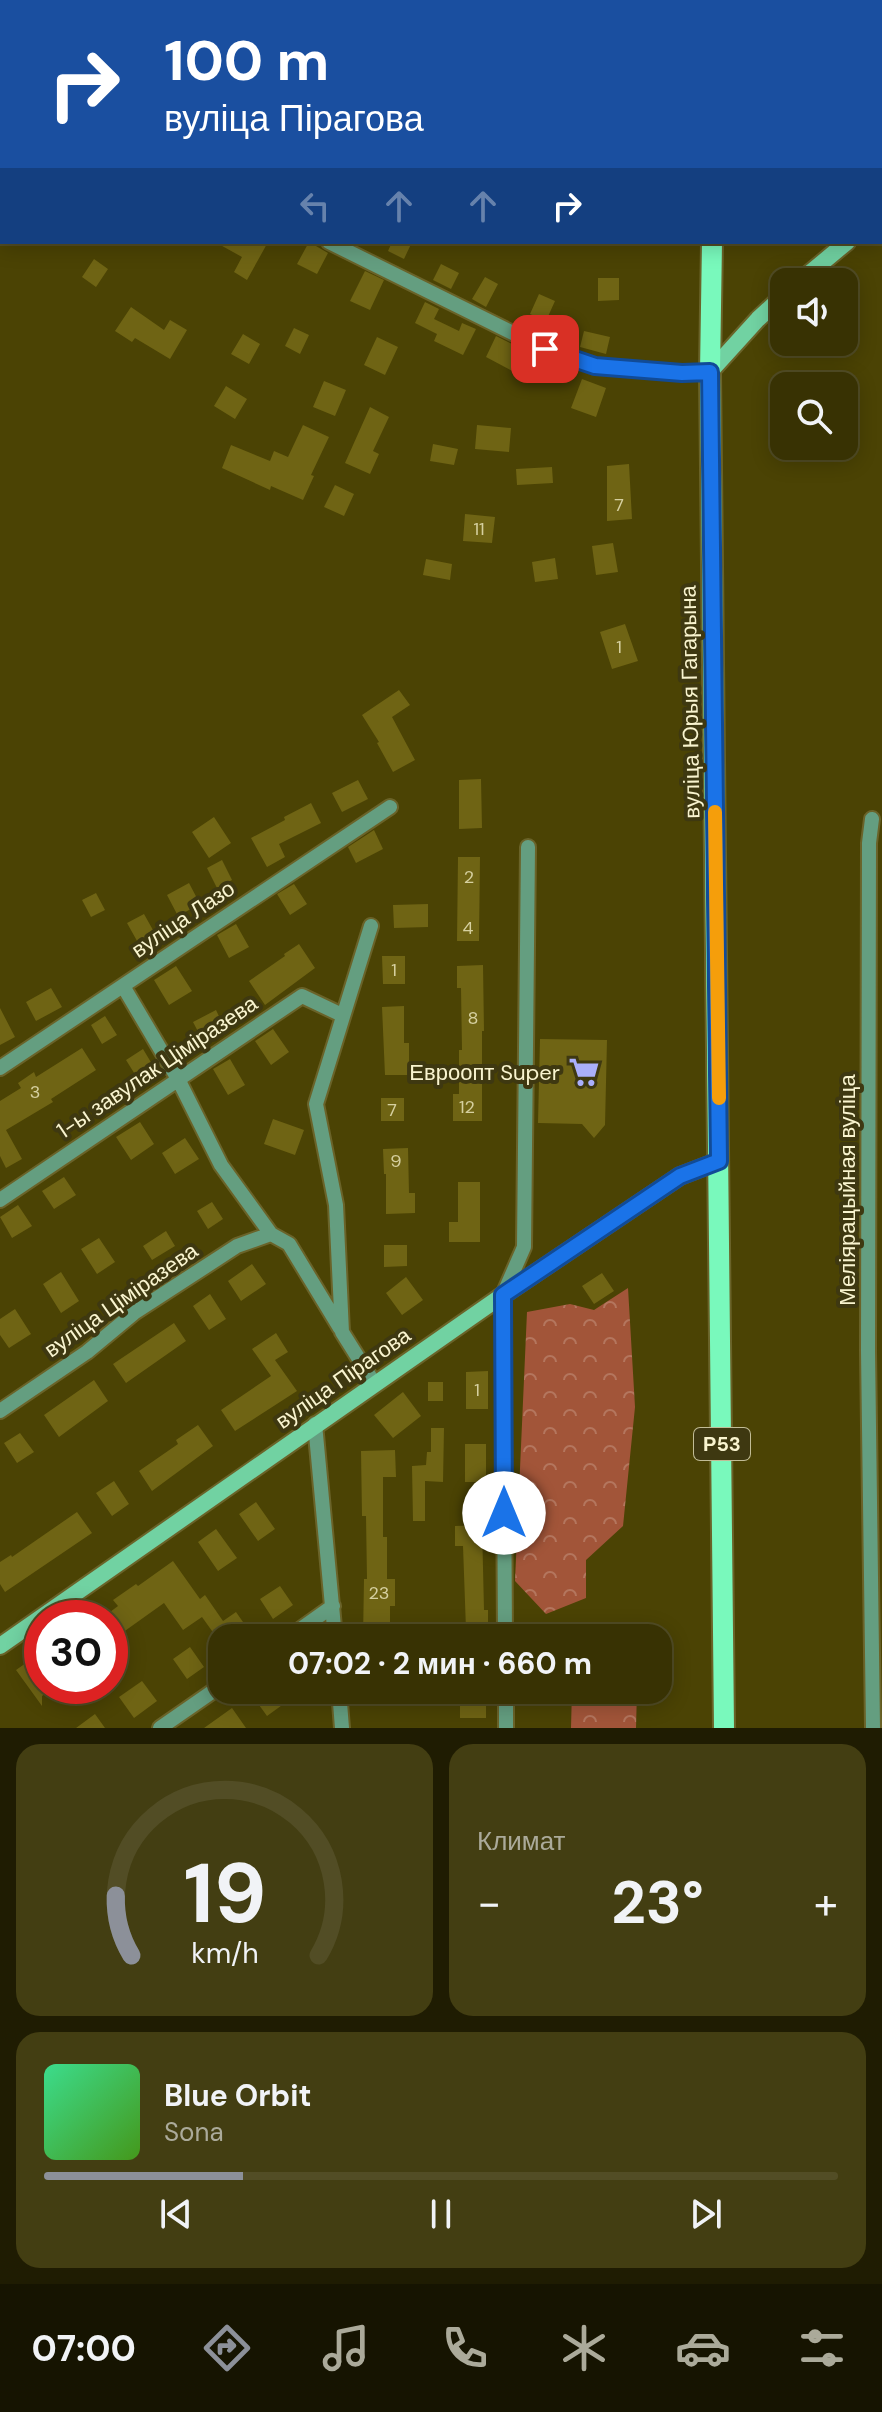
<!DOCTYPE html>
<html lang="ru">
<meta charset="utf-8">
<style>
:root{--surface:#383203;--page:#433e12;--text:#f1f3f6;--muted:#abaa9a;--line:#524d25;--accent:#8c9099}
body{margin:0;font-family:"DM Sans",sans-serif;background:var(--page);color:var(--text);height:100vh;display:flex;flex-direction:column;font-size:30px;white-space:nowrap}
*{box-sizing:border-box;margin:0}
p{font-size:26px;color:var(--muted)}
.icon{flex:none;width:44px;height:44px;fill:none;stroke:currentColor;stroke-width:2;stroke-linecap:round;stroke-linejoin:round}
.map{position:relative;height:1728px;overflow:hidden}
.panel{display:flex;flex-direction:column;gap:16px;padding:16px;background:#1f1c02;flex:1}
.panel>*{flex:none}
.banner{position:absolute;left:0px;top:0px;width:882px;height:244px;box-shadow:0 4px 20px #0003,0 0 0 2px var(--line);background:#1a4fa0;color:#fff;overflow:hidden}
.fabs{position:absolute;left:770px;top:268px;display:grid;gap:16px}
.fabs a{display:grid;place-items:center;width:88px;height:88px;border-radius:16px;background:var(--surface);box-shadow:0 4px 20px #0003,0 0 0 2px var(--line);font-size:40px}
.speed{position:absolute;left:24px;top:1600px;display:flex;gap:16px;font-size:40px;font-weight:700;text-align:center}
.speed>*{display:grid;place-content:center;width:104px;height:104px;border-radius:50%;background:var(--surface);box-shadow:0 4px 20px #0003,0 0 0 2px var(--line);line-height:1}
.speed .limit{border:12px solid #d22;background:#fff;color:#111}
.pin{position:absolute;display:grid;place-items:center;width:68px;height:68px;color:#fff;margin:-34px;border-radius:16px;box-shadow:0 4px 12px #0006}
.me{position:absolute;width:88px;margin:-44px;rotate:0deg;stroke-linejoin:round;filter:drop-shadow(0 0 6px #0008)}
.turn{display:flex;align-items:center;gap:28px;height:168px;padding:0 32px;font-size:36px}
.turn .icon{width:104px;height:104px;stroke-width:2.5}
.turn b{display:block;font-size:56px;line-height:68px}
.lanes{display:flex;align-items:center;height:76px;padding:0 32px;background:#0003;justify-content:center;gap:40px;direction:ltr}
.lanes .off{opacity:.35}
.big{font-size:60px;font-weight:700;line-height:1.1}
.panel .tile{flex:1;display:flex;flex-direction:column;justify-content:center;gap:12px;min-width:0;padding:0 28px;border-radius:24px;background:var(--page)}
.panel .dial{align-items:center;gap:0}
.dial svg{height:208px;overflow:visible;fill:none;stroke:var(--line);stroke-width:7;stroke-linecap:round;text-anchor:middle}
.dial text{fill:var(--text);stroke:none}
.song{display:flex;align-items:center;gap:24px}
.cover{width:96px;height:96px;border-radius:12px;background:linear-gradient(135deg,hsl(150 70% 55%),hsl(100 70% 35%))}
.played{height:8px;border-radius:4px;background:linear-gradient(90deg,var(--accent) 25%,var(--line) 25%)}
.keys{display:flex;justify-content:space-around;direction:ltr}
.heat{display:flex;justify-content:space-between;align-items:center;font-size:44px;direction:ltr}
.panel .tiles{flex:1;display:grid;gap:16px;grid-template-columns:1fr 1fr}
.tile:last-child{grid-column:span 2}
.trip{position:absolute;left:208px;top:1624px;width:464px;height:80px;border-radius:24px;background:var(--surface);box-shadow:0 4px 20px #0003,0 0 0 2px var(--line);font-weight:700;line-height:80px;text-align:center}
.menu{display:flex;height:128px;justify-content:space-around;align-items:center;background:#161401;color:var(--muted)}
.menu .icon{width:56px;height:56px}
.menu .current{color:var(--accent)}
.menu b{font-size:36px;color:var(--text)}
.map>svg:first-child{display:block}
.forest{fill:url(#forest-crowns)}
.building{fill:#6f6414}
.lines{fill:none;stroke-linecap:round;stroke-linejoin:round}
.street-casing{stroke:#6a6329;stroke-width:18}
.secondary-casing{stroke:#6a6329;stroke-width:20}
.primary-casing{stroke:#6a6329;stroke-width:24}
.street{stroke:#649e80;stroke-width:14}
.secondary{stroke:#71d2a2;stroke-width:16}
.primary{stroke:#79f9bc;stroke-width:20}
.route-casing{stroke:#114b97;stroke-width:20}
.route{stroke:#1a73e8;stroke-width:14}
.slow{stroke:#f59e0b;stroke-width:14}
.labels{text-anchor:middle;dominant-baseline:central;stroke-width:8;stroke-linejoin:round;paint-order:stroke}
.number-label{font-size:18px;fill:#d6d0a0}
.shield{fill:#3e3811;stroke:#c1bc96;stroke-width:2}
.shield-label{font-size:20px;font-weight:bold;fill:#f9f4cf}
.street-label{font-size:22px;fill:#f9f4cf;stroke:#3e3811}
.poi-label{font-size:22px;fill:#f9f4cf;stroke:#3e3811;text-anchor:end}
</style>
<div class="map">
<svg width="882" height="1728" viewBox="0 0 882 1728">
<defs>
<pattern id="forest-crowns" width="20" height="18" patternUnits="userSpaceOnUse" patternTransform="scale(2)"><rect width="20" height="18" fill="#a25539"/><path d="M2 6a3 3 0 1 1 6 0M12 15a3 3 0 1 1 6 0" fill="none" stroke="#b4765e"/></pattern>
</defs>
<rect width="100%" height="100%" fill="#4b4304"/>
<path class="forest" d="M628,1288L635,1407L623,1526L586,1560V1598L546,1614L515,1581L527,1312L570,1304L594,1310Z
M572,1690H637L636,1728H571Z"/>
<path class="building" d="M215,242H268L247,280L234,272L242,257Z
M309,242L328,253L317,274L297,264Z
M392,242H412L404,259L388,251Z
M94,259L108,269L96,287L82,277Z
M441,264L459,273L451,289L433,280Z
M365,271L384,280L370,310L350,301Z
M485,277L498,284L486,307L472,299Z
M598,278H619V300L598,301Z
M539,294L555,301L546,321L530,314Z
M425,302L439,309L434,319L459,331L462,323L476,329L463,355L434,341L437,334L415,323Z
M131,307L164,330L170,320L187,330L170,359L135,338L132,342L115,331Z
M294,328L309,335L300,354L285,346Z
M584,331L610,337L606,354L580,347Z
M243,334L260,344L249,364L231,354Z
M496,336L514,345L511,350L541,364L533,382L486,357Z
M377,337L398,347L385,375L364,365Z
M582,379L606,388L596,417L571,408Z
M324,381L346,390L335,416L313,407Z
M226,386L247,399L235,419L214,406Z
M370,407L389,417L373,451L379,454L370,474L345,463Z
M303,425L329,437L311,475L314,476L303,500L271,486L270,490L222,468L231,445L270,461L274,451L288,457Z
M477,425L511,428L509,452L475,449Z
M433,444L458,449L454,465L430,461Z
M629,464L632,519L607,521V466Z
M552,467L553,483L517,485L516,469Z
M335,485L354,494L344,516L324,507Z
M465,514L495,517L492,543L463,541Z
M613,543L618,572L596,575L592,546Z
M555,558L558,579L535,582L532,562Z
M426,559L452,564L450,580L423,575Z
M625,624L638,661L612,669L600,632Z
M399,690L410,705L392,717L415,760L393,772L377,743L379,742L362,715Z
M481,779L482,828L459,829V780Z
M358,780L368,799L342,812L332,793Z
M311,803L321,823L279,844L285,857L267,867L251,838L285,820L284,817Z
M214,817L231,843L209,858L192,832Z
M374,830L383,849L356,863L348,847Z
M458,857H480L479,941H457Z
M222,860L232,880L217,888L207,868Z
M189,883L200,904L178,916L167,895Z
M294,884L307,904L290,915L277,894Z
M96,893L105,910L91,917L82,900Z
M428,904V927L394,928L393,905Z
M144,914L158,939L141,948L127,923Z
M236,924L249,947L229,958L217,935Z
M299,944L315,968L265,1005L249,981L285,956L284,954Z
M382,956H405V984H383Z
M483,965L484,1031H482V1121H453V1094H459V1050H462L461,988H457V966Z
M176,966L192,991L169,1005L154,980Z
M51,988L62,1007L36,1021L26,1002Z
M404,1006V1043H409V1075H385L382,1007Z
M0,1008L15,1037L0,1045Z
M216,1010L227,1033L205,1045L193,1022Z
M105,1016L117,1035L102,1044L91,1025Z
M273,1029L289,1052L271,1065L255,1041Z
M540,1039L607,1040L605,1125L594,1138L582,1124L538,1123Z
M82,1048L96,1070L51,1099L53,1102L6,1130L22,1159L6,1168L0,1156V1101L21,1088L18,1083L34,1072L36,1077Z
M143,1049L158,1074L141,1084L126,1060Z
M230,1059L245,1085L228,1095L213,1069Z
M381,1098H404V1121H381Z
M273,1119L304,1130L295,1155L264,1144Z
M140,1122L154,1144L131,1160L116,1137Z
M185,1138L199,1159L175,1174L162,1153Z
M408,1148L409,1193H415V1213L386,1214V1174H384L383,1149Z
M64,1177L76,1195L54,1209L42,1191Z
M458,1182H480V1242H449V1222H458Z
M212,1202L223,1219L208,1229L197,1211Z
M18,1205L32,1226L12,1238L0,1217Z
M166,1231L175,1246L152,1260L143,1246Z
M99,1238L115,1262L97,1274L81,1249Z
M384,1245H407V1266L384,1267Z
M252,1264L266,1284L241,1301L228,1281Z
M61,1272L79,1301L61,1313L43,1284Z
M602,1273L614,1291L594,1304L582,1286Z
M406,1277L423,1300L402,1315L386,1293Z
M210,1294L226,1319L209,1330L193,1306Z
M15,1309L31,1334L9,1348L0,1335V1319Z
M174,1323L186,1341L126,1383L113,1364Z
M276,1333L288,1352L275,1360L297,1391L235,1431L221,1410L271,1376L252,1349Z
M488,1371V1409H466V1372Z
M94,1380L108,1401L59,1437L44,1415Z
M428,1382H443V1401H428Z
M403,1392L421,1416L393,1438L374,1415Z
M198,1425L213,1446L152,1491L139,1471L178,1444L176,1440Z
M431,1428H444L443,1482L425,1481V1521H413L412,1466L426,1465L427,1452H431Z
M20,1433L34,1452L17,1463L4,1443Z
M465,1444H486V1482H465Z
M395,1450L396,1477H383V1537H387V1579H395V1606H390V1638H363L364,1579H367L366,1516H362L361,1451Z
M114,1481L129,1504L112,1516L96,1493Z
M256,1502L275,1529L258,1541L239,1514Z
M77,1512L92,1533L5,1592L0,1584V1562L11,1555L12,1557Z
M482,1525L484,1610H488V1630H466L463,1546H455V1526Z
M216,1529L237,1558L218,1571L198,1542Z
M173,1561L200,1599L205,1595L223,1621L236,1612L250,1632L241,1638H217L202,1617L183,1630L164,1603L122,1633L123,1635L110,1645V1612L118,1606L113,1600L136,1584L138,1586Z
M280,1586L293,1605L273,1619L260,1599Z
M190,1647L204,1667L187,1679L173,1659Z
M33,1658L42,1671V1686H55L42,1696V1706L16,1670Z
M142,1681L157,1701L134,1718L119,1697Z
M265,1690H275L285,1703L267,1716L254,1698Z
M460,1698H486V1718H460Z
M232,1708L246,1728H204Z
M95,1714L105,1728H76Z"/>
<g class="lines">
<g class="street-casing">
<path id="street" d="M0,37L2,39
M329,242L545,349L595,366L682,373L710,372
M872,819L869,843L868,1351L873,1728
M371,926L316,1104L336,1205L342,1332L374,1383
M123,986L178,1079L221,1165L271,1234L289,1244L340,1328
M0,1068L390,807
M0,1200L302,996L342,1015
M0,1411L87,1352L134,1313L237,1246L271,1234
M315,1424L335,1638
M288,1638L333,1606
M505,1638L503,1295L524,1247L528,847
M339,1690L342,1728
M506,1690V1728
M160,1728L222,1685"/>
</g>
<g class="secondary-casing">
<path id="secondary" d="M880,216L882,215
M799,282L847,242
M710,372L758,319L784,295
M0,1646L503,1295L680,1176L719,1161"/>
</g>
<g class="primary-casing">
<path id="primary" d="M707,0L708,2
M712,242L710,372L724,1728"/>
</g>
<use href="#street" class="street"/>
<use href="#secondary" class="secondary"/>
<use href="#primary" class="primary"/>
</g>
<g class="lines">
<g class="route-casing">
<path id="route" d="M504,1513L503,1295L680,1176L719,1161L710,372L682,373L595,366L545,349"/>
</g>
<use href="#route" class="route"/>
<path class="slow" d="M715,812L719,1098"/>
</g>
<defs>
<g id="supermarket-bare" transform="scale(2.4)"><path d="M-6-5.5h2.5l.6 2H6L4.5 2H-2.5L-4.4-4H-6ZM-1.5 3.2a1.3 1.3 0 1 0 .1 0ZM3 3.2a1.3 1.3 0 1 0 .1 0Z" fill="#aaaffb" stroke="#3e3811" stroke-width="2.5" paint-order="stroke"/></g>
</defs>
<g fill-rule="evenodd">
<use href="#supermarket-bare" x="584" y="1072"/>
</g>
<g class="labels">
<g class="number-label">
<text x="619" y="505">7</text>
<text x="479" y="529">11</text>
<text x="619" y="647">1</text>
<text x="469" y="877">2</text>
<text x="468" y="928">4</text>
<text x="394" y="970">1</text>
<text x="473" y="1018">8</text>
<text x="35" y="1092">3</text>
<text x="467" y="1107">12</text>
<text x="392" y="1110">7</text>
<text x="396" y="1161">9</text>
<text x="477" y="1390">1</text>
<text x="379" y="1593">23</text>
</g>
<rect class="shield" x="694" y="1428" width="56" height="32" rx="6"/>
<g class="shield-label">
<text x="722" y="1444">Р53</text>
</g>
<g class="street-label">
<text transform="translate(690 702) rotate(-91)">вуліца Юрыя Гагарына</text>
<text transform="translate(183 919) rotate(-34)">вуліца Лазо</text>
<text transform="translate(157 1067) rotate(-34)">1-ы завулак Ціміразева</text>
<text transform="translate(847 1190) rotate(-90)">Меліярацыйная вуліца</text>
<text transform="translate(121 1300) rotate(-35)">вуліца Ціміразева</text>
<text transform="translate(343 1378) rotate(-35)">вуліца Пірагова</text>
</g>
<g class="poi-label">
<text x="560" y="1072">Евроопт Super</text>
</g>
</g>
</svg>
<div class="fabs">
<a><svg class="icon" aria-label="sound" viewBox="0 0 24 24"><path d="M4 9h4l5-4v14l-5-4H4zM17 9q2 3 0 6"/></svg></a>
<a><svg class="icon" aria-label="search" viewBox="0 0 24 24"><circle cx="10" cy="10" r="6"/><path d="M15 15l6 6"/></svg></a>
</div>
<div class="speed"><div class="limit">30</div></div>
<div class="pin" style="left:545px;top:349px;background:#d93025"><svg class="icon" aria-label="arrive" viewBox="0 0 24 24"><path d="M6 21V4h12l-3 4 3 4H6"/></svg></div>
<svg class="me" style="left:504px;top:1513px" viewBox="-20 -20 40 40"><circle r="19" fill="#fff"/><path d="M0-13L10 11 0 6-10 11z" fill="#1a73e8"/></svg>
<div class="trip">07:02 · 2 мин · 660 m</div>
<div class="banner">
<div class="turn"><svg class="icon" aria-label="right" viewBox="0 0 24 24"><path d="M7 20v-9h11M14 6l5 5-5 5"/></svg><div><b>100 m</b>вуліца Пірагова</div></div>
<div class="lanes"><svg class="icon off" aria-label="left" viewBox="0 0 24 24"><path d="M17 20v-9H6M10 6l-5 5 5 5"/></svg><svg class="icon off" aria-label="ahead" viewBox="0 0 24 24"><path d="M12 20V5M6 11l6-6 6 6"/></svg><svg class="icon off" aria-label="ahead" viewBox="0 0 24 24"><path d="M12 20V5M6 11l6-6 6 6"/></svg><svg class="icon" aria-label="right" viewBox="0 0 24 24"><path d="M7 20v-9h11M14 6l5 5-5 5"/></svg></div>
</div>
</div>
<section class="panel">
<div class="tiles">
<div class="tile dial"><svg viewBox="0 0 100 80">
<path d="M14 69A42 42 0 1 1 86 69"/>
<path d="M14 69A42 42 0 0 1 8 46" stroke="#8c9099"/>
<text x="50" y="56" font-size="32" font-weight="700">19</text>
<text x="50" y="72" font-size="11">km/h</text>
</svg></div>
<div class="tile"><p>Климат</p>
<div class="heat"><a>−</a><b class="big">23°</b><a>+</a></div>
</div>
<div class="tile">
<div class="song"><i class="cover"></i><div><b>Blue Orbit</b><p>Sona</p></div></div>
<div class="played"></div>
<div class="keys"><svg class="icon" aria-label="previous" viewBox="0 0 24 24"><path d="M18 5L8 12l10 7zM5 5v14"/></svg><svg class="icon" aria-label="pause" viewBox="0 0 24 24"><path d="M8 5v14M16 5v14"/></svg><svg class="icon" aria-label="next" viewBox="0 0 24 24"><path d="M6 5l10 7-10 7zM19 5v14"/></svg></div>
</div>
</div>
</section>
<nav class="menu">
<b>07:00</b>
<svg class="icon current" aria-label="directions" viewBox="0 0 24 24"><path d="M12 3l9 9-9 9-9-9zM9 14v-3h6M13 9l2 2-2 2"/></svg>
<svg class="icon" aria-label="music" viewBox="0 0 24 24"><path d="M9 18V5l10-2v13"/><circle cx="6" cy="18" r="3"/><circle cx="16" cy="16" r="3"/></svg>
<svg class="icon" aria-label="phone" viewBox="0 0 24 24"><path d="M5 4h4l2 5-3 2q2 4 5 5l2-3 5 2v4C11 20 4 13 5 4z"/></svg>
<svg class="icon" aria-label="climate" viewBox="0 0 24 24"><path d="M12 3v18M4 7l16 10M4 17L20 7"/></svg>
<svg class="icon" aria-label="car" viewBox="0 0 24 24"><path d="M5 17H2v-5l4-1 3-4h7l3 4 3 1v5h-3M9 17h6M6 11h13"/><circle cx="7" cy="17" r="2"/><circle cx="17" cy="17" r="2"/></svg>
<svg class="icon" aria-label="filters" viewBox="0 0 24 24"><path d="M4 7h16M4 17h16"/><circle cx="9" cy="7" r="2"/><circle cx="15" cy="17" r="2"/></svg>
</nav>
